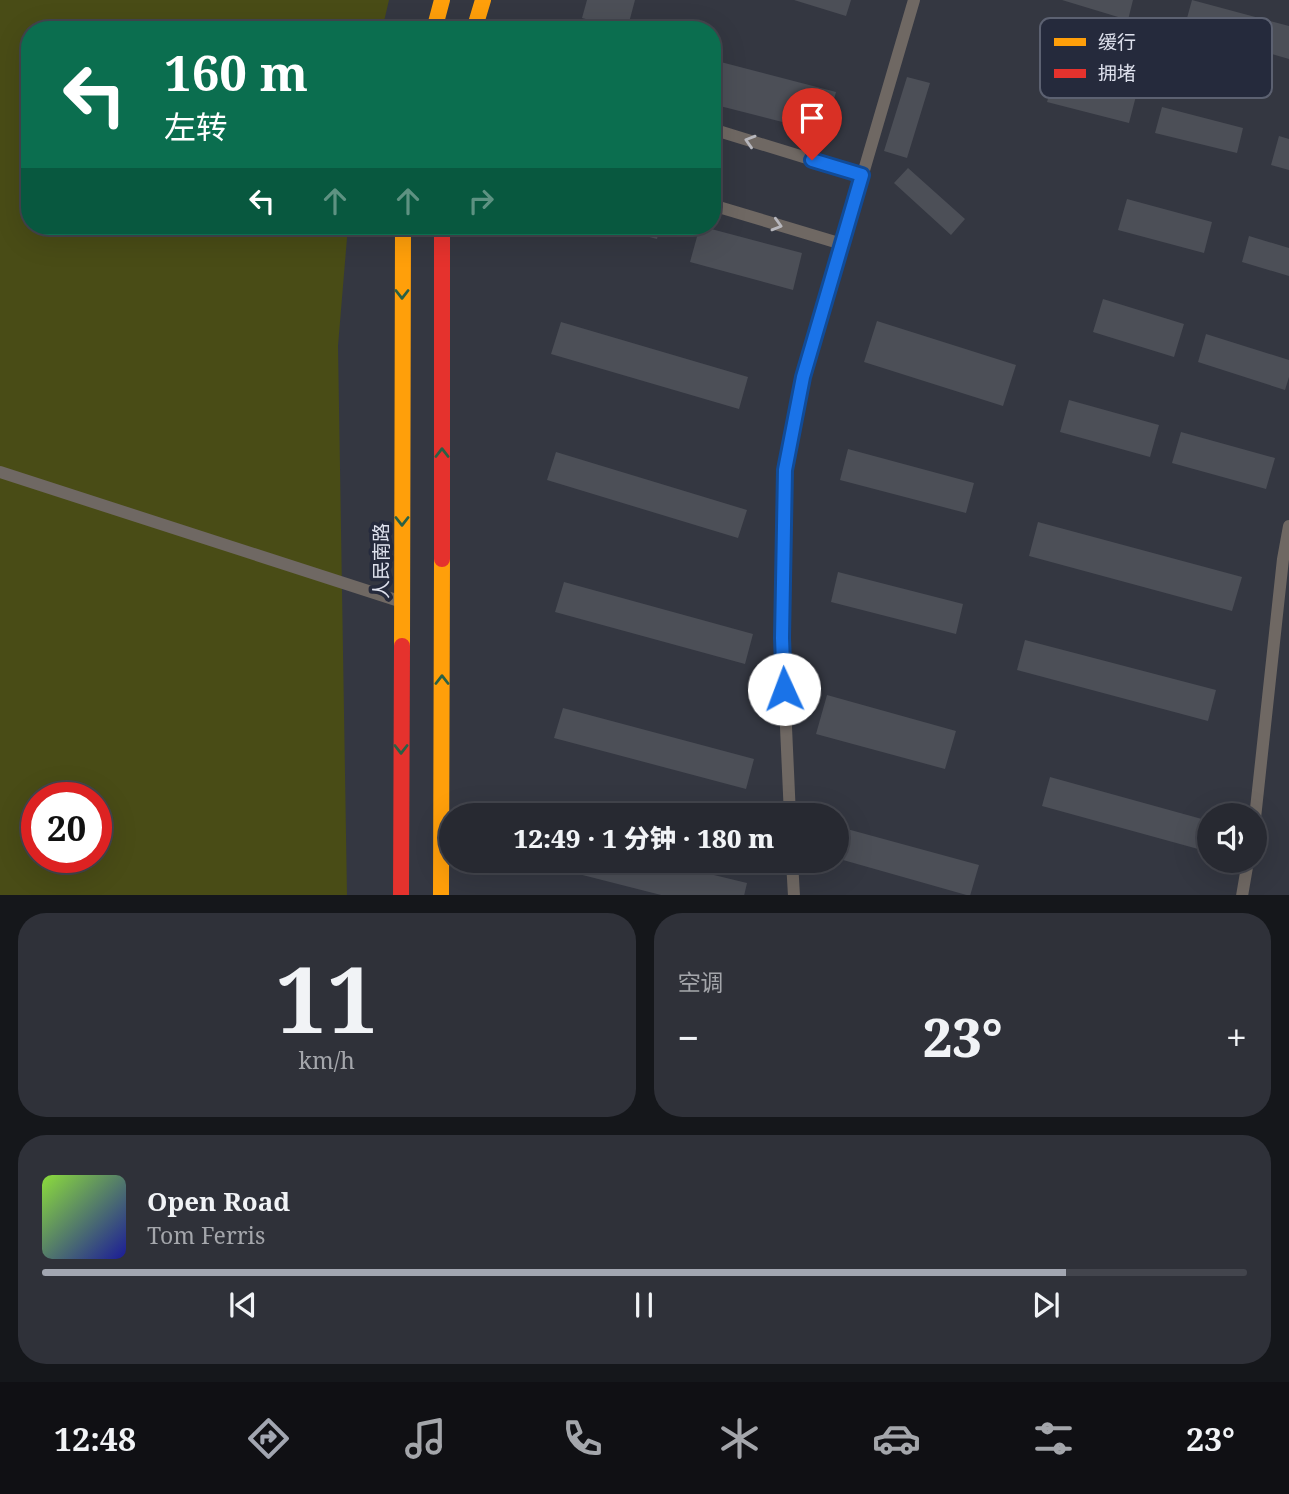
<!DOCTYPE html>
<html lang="zh">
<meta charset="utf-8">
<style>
:root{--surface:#272931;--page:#2f3139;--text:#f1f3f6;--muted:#a4a6ab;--line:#43454d;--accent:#a2a6b1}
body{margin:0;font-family:"Noto Serif","Noto Sans SC",serif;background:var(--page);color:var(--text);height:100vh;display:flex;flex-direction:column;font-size:26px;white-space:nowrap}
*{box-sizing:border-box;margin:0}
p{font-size:23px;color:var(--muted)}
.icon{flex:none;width:38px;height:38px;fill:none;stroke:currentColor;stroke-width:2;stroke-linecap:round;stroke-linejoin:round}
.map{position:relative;height:895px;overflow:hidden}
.details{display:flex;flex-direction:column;gap:18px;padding:18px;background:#15171b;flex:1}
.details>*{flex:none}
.top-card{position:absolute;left:21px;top:21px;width:700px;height:214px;border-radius:28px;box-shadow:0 7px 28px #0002,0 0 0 2px var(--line);background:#0b6e4f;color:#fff;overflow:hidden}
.tools{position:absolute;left:1197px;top:803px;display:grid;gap:14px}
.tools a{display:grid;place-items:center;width:70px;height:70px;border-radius:50%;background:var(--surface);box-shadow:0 7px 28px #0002,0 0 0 2px var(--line);font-size:35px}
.speed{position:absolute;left:21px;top:782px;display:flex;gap:14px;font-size:35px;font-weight:700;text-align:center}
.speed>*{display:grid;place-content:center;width:91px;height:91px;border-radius:50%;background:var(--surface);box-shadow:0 7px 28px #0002,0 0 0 2px var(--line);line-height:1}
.speed .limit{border:10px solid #d22;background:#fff;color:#111}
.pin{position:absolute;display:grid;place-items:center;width:60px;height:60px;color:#fff;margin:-72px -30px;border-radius:50% 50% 50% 0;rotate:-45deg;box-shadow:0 0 7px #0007}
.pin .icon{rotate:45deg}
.me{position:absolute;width:77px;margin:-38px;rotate:358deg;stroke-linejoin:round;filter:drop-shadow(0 0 5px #0008)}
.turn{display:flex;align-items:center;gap:24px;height:147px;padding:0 28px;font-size:32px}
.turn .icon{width:91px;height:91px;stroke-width:2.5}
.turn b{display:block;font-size:49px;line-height:60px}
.lanes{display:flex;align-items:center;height:66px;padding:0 28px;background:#0003;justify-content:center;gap:35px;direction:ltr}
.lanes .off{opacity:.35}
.big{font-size:52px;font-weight:800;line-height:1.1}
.details .tile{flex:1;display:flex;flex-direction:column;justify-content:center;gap:10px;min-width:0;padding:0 24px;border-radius:28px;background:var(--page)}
.details .dial{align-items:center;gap:0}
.dial b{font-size:91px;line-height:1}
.song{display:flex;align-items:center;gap:21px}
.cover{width:84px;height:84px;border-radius:10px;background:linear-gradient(135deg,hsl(90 70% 55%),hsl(240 70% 35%))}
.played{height:7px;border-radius:4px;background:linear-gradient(90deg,var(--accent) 85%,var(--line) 85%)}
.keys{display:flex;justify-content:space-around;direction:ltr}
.heat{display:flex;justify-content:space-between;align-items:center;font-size:38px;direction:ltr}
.details .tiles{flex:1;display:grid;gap:18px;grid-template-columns:1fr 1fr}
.tile:last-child{grid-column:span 2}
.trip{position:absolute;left:439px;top:803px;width:410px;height:70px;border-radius:35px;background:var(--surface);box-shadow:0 7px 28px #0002,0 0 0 2px var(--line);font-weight:800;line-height:70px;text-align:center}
.dock{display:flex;height:112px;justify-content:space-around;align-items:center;background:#101014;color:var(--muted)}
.dock .icon{width:49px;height:49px}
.dock .on{color:var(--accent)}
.dock b{font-size:32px;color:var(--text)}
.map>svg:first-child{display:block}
.green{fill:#494c16;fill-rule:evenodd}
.building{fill:#4c4f57}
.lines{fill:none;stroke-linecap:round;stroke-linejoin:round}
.lane{stroke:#6f6863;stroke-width:12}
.slow{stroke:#ff9f0a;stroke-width:16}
.jam{stroke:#e5322d;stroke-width:16}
.oneway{stroke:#b7b7bd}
.oneway2{stroke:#296146}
.route-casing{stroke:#114b97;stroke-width:18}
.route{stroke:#1a73e8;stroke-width:12}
.labels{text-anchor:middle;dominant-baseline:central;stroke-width:7;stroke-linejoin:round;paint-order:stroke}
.street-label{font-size:19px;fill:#dee1ed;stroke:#252a3c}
.key{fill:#252a3c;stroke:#5c6171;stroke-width:2}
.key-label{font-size:19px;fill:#dee1ed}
</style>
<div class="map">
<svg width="1289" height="896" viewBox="0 0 1289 896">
<rect width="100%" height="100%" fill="#343741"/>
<path class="green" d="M0,0H389L382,30H30V226H348L338,346L347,895H0ZM37,798H96V858H37Z"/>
<path class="building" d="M587,0H635L627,30L582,18Z
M794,0H851L846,16Z
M1062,0H1133L1128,20Z
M1192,0L1289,26V59L1184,29Z
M713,60L836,92L825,133L712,104Z
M1055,74L1136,96L1129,123L1047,102Z
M907,77L930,83L907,158L884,151Z
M1162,107L1243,128L1237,153L1155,133Z
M1279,136L1289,139V170L1271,165Z
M908,168L965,219L951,235L894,183Z
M1127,199L1212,222L1204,253L1118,230Z
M608,226H660L657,239Z
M700,226L802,253L793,290L690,262Z
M1249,236L1289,248V276L1242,262Z
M1103,299L1184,324L1174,357L1093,332Z
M877,321L1016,365L1003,406L864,362Z
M561,322L748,377L739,409L551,354Z
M1206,334L1289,360V377L1285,390L1198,362Z
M1069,400L1159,425L1150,457L1060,432Z
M1181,432L1275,458L1266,489L1172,463Z
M848,449L974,483L966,513L840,480Z
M556,452L747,510L738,538L547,480Z
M1038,522L1242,577L1232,611L1029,556Z
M838,572L963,604L956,634L831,602Z
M564,582L753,634L745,664L555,612Z
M1025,640L1216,690L1208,721L1017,670Z
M827,695L956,731L945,769L816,734Z
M563,708L754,759L746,789L554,738Z
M1050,777L1209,821V852L1042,806Z
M836,826L979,865L970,896L836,858Z
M556,861H656L747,883L744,896H665L555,868Z"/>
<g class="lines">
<path class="lane" d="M712,129L862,175
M712,205L842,244
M0,472L396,600
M790,816L782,638L785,470L803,378L914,0
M1255,818L1283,559L1289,526
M792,861L794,896
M1242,896L1248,861"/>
<path class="slow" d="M434,30L442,0
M474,30L483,0
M402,646L403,226
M441,896L442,559"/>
<path class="jam" d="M442,559V226
M401,896L402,646"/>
</g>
<defs><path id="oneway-chevron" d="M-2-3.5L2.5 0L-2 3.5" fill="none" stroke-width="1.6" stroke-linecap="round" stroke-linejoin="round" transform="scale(1.75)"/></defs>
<g class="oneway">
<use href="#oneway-chevron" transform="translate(750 141) rotate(-163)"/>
<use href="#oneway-chevron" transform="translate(777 225) rotate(16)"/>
</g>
<g class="oneway2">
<use href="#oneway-chevron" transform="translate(402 294) rotate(90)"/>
<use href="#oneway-chevron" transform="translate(442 453) rotate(-90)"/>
<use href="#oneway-chevron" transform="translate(402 521) rotate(90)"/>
<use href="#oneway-chevron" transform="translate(442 680) rotate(-90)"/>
<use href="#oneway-chevron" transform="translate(401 749) rotate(90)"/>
</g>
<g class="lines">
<g class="route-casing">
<path id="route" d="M784,689L782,638L785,470L803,377L862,175L812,160"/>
</g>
<use href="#route" class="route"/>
</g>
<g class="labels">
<g class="street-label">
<text transform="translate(381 561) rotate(-90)">人民南路</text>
</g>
</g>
<rect x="1040" y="18" width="232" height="80" rx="10" class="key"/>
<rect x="1054" y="38" width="32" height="8" fill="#ff9f0a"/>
<rect x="1054" y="69" width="32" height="9" fill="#e5322d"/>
<g class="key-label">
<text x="1098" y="49">缓行</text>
<text x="1098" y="80">拥堵</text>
</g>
</svg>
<div class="tools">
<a><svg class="icon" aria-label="sound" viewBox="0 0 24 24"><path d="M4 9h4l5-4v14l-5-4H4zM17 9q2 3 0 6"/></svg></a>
</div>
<div class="speed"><div class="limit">20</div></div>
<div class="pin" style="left:812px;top:160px;background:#d93025"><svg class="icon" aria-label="arrive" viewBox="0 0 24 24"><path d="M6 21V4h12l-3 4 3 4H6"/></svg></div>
<svg class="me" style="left:784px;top:689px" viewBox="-20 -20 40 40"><circle r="19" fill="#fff"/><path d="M0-13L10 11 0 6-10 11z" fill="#1a73e8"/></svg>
<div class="trip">12:49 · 1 分钟 · 180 m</div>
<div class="top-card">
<div class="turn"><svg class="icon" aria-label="left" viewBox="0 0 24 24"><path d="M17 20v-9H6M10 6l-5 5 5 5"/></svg><div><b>160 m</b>左转</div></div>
<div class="lanes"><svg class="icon" aria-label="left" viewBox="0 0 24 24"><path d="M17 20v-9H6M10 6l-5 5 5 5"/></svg><svg class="icon off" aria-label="ahead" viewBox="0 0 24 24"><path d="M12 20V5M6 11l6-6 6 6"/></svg><svg class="icon off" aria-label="ahead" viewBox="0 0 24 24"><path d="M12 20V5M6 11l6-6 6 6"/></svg><svg class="icon off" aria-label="right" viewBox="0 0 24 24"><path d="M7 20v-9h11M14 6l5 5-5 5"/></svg></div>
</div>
</div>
<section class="details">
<div class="tiles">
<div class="tile dial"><b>11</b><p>km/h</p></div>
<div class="tile"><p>空调</p>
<div class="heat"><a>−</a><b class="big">23°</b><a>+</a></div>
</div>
<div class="tile">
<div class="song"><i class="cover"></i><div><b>Open Road</b><p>Tom Ferris</p></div></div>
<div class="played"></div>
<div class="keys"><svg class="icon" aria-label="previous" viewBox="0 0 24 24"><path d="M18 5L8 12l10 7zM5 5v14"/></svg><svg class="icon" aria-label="pause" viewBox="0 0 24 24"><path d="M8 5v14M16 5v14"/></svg><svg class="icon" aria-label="next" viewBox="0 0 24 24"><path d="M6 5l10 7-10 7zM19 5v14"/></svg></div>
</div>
</div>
</section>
<nav class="dock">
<b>12:48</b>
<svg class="icon on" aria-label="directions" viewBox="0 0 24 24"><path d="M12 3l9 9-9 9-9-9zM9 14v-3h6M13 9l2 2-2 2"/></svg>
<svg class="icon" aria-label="music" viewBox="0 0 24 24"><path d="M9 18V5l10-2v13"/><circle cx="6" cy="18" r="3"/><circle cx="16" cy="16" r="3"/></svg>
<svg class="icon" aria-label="phone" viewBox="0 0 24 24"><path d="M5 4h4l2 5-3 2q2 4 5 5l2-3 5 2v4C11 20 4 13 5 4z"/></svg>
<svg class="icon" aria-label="climate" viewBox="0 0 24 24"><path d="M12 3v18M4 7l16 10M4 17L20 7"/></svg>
<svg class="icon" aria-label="car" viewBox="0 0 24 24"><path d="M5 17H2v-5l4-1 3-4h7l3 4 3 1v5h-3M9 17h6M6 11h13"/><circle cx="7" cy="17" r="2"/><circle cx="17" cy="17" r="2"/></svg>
<svg class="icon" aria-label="filters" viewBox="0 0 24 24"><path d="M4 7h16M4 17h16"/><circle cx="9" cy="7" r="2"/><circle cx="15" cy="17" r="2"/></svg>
<b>23°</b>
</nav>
